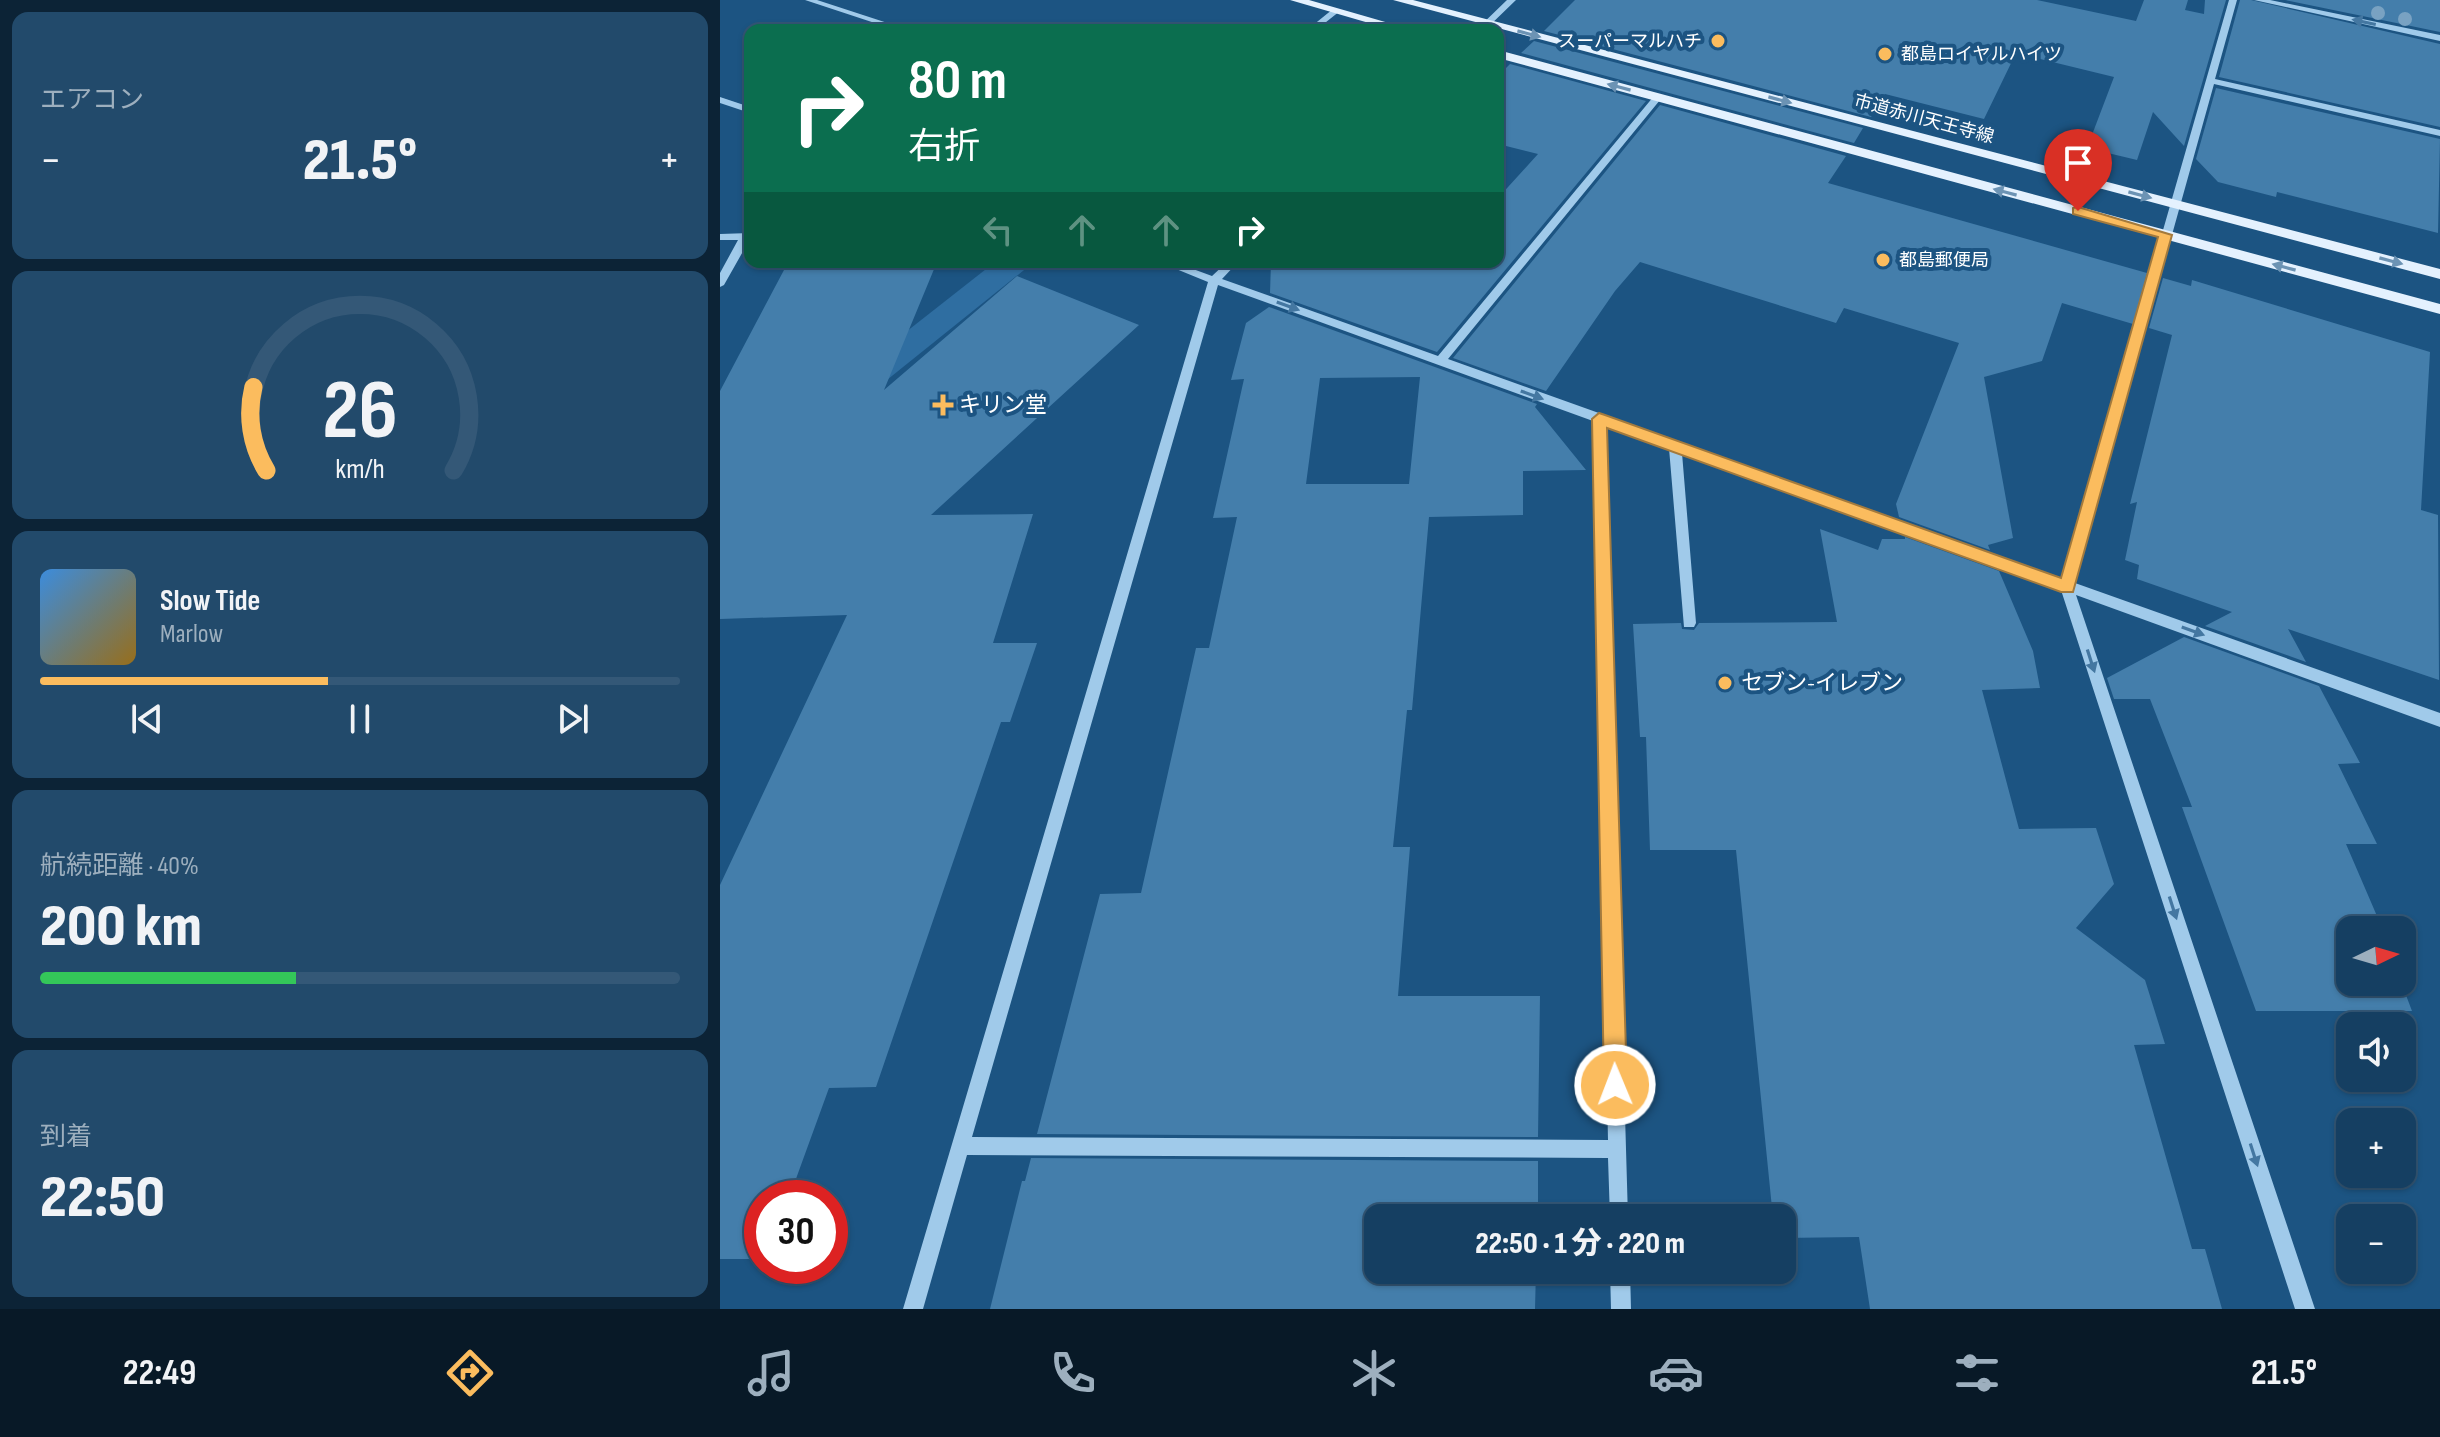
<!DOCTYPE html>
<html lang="ja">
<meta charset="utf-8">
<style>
:root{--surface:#153f62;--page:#224a6b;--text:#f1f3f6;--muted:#9dafbe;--line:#345877;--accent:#fbbc5e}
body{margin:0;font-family:"Sofia Sans Condensed","Noto Sans JP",sans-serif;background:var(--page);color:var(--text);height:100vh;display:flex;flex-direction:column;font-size:30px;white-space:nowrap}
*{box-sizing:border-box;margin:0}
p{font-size:26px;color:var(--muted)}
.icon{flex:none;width:44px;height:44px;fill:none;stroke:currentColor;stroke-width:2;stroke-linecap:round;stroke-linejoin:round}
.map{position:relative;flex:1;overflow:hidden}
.drawer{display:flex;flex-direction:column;gap:12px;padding:12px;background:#0c2336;width:720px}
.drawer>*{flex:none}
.guide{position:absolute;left:24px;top:24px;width:760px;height:244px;border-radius:16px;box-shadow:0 2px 6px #0004,0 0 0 2px var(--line);background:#0b6e4f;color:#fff;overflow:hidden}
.needle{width:52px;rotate:85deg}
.controls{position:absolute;left:1616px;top:916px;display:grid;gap:16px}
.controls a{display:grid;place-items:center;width:80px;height:80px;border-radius:16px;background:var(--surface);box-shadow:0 2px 6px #0004,0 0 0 2px var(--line);font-size:40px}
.speed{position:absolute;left:24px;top:1180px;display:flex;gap:16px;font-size:40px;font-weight:700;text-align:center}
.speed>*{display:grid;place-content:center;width:104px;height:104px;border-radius:50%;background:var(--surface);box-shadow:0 2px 6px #0004,0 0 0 2px var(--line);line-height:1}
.speed .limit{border:12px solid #d22;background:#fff;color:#111}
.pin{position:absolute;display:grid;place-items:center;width:68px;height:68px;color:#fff;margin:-82px -34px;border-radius:50% 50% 50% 0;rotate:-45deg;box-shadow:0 0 8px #0007}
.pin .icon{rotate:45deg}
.me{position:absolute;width:88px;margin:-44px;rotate:359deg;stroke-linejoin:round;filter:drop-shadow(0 0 6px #0008)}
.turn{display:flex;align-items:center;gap:28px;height:168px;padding:0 32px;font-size:36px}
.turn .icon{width:104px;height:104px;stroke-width:2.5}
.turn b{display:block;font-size:56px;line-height:68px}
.lanes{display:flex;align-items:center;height:76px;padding:0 32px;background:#0003;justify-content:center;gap:40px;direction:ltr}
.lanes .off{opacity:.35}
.big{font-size:60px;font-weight:800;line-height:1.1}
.drawer .card{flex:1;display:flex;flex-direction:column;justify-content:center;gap:12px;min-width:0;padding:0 28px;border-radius:16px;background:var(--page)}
.drawer .dial{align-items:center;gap:0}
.dial svg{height:208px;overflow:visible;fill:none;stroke:var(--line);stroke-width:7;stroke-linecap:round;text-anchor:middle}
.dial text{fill:var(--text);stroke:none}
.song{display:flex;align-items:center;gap:24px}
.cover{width:96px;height:96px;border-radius:12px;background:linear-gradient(135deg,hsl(210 70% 55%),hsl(40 70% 35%))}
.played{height:8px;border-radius:4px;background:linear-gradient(90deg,var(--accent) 45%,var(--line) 45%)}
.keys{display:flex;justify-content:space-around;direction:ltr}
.heat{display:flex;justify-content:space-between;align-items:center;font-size:44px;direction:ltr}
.charge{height:12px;border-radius:6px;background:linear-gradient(90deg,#34c759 40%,var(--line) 0)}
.trip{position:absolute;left:644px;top:1204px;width:432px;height:80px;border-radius:16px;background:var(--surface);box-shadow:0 2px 6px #0004,0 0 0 2px var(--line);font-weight:800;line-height:80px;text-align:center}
.tab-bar{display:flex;height:128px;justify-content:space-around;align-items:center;background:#081927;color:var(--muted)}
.tab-bar .icon{width:56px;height:56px}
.tab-bar .current{color:var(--accent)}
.tab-bar b{font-size:36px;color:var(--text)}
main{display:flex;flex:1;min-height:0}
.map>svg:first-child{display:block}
.green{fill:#2f6ea1}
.building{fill:#447eab;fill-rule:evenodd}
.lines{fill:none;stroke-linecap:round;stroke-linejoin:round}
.minor{fill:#a0caea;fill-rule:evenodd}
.major{fill:#e4f1fe;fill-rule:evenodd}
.tree{fill:#79a2c2}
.oneway{fill:#4477a1}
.oneway2{fill:#6c93b4}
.route{fill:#fbbc5e;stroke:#a37a3d;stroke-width:2}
.poi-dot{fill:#fbbc5e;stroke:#1c5482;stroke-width:3}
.labels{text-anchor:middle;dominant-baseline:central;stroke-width:8;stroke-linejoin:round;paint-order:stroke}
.far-poi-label{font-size:18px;fill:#fff;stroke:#1c5482;text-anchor:start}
.far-street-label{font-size:18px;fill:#fff;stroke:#1c5482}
.poi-label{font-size:22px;fill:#fff;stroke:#1c5482;text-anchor:start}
</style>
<main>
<section class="drawer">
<div class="card"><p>エアコン</p>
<div class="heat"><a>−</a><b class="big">21.5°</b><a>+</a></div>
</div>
<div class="card dial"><svg viewBox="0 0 100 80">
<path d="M14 69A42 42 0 1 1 86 69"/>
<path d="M14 69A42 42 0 0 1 9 37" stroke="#fbbc5e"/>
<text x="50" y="56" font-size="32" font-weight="700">26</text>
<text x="50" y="72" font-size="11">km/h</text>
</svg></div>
<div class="card">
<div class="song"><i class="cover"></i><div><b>Slow Tide</b><p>Marlow</p></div></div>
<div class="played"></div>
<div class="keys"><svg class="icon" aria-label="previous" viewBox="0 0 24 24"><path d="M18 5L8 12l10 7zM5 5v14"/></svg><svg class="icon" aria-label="pause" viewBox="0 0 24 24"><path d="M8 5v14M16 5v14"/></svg><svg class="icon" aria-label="next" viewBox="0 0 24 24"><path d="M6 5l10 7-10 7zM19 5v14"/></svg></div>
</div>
<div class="card"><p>航続距離 · 40%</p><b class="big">200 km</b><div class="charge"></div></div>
<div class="card"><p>到着</p><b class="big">22:50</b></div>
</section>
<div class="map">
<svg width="1720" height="1309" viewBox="0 0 1720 1309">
<rect width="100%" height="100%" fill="#1c5482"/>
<path class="green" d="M275,262H314L0,514V478Z"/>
<path class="building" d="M855,0H1317L1416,21L1424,0H1468L1465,10L1484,14L1485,0H1506L1464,146L1433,112L1417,160L1367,148L1394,77L1296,53L1264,119L1165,94L1151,117L824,31Z
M1520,0H1531L1720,44V127L1499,77Z
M1565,0H1720V32Z
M814,41L1143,128L1134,143L801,53Z
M790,64L926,101L717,352L550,293L551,262H778V198L818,154L778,144V76Z
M1496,88L1720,139L1718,233L1557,192L1556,197L1498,182L1476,159Z
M940,105L1126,156L1108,183L1427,273L1413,324L1342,303L1322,361L1264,377L1293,538L1268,545L1270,550L1179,517L1176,504L1239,343L1124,308L1116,323L920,262L895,291L826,391L733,358Z
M217,262L164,390L297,276L419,325L211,515L313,514L273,643H317L290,722H281L156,1087L109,1088L69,1198H42V1259H0V885L127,615L0,619V391L64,270Z
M1443,278L1471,286L1472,280L1710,352L1701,510L1718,515L1719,680L1568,629L1586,662L1485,626L1512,612L1417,579L1419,565L1405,560L1417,502L1410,504L1452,335L1429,328Z
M549,307L817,404L815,407L866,470L803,471V515L709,517L692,710H687L673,847H690L678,996H820L818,1137L317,1134L380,894L421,893L476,648H489L517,517L493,518L524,379L511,380L526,323ZM700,377L689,484H586L600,378Z
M1100,529L1158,550L1162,539H1185V537L1279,571L1313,651L1320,688L1262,690L1299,829L1376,828L1394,884L1356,928L1425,980L1445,1044L1414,1045L1472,1249H1485L1502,1309H1150L1139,1237L1062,1238V1218H1053L1016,850H930L926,737H920L913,624L961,623L962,629L974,630L979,623L1117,622Z
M1464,637L1599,686L1640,763L1618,764L1657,844H1626L1663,930H1630V982H1681L1692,1011H1536L1462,807H1472L1430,699H1394L1387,678Z
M311,1158L818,1161V1218H658V1270H816L815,1309H270L302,1181H305Z"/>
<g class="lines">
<path class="minor" d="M85,0H97L189,30H176Z
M787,0H796L765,30H756Z
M1509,0H1517L1495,79L1720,130V136L1494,84L1355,583L1720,713V727L1356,595L1595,1309H1575L1341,590L962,453L976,623L974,627H964L949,448L885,425L908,1218H890L888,1158L247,1155L203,1309H183L488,282L439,262H454L492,276L507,262H518L502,279L718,356L934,96H940V100L728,359L1343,579ZM498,285L873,421L888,1140L252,1137Z
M1534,0H1550L1720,35V41Z
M613,9L620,11L596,30H587Z
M0,97L30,107V113L0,103Z
M30,233V239L4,285L0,287V273L18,240H0V234Z
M890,1270H910L911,1309H891Z"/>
<path class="major" d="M570,0H589L693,30H673Z
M673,0H693L1720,269V279Z
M778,50L1720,304V314L778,58Z"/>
</g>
<g class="tree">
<circle cx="1658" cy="13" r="7"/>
<circle cx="1685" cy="19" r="7"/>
</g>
<defs><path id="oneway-solid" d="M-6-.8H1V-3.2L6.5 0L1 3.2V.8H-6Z" transform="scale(2)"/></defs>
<g class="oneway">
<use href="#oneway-solid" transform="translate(1644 22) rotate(-168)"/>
<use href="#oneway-solid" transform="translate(568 306) rotate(20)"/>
<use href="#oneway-solid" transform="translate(812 395) rotate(20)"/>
<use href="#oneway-solid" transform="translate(1473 631) rotate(20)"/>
<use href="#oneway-solid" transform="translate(1371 661) rotate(72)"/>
<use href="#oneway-solid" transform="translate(1453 908) rotate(72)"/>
<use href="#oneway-solid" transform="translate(1534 1155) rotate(72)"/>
</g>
<g class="oneway2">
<use href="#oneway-solid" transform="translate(809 34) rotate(15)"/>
<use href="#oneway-solid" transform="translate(899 87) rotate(-165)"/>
<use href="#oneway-solid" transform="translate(1060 100) rotate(15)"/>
<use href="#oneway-solid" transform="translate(1285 192) rotate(-165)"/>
<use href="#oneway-solid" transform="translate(1420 195) rotate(15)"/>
<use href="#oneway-solid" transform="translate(1671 261) rotate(15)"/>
<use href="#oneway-solid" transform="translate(1564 267) rotate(-165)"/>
</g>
<path class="route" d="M1358,207L1452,235L1353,592H1341L887,428L907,1085L904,1094L895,1097L887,1094L884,1085L872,419L879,413L885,415L1341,578L1438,237L1353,214V208Z"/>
<g class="poi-dot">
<circle cx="998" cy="41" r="8"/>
<circle cx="1165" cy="54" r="8"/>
<circle cx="1163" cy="260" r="8"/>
<path d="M219 393h8v8h8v8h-8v8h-8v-8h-8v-8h8z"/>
<circle cx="1005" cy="683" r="8"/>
</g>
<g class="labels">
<g class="far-poi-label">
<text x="982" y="41" text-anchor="end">スーパーマルハチ</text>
<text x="1181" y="54">都島ロイヤルハイツ</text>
<text x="1179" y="260">都島郵便局</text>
</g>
<g class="far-street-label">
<text transform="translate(1204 119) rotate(15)">市道赤川天王寺線</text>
</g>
<g class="poi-label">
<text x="239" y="405">キリン堂</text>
<text x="1021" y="683">セブン-イレブン</text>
</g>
</g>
</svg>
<div class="controls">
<a><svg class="needle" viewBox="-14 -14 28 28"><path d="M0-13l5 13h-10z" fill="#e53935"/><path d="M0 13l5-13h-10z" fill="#9dafbe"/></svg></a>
<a><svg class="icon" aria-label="sound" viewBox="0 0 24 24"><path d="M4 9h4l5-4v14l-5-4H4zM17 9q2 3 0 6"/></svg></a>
<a>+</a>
<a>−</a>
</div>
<div class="speed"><div class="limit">30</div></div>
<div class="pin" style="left:1358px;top:211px;background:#d93025"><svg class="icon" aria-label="arrive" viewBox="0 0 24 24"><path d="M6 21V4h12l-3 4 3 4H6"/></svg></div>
<svg class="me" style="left:895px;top:1085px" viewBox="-20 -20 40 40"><circle r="17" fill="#fbbc5e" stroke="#fff" stroke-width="3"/><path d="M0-11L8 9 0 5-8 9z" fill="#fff"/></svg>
<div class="trip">22:50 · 1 分 · 220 m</div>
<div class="guide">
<div class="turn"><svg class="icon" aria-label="right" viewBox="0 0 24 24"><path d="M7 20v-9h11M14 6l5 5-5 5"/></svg><div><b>80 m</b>右折</div></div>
<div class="lanes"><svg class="icon off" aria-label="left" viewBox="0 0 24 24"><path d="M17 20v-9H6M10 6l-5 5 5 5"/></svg><svg class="icon off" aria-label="ahead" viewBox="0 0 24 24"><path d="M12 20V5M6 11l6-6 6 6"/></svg><svg class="icon off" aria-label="ahead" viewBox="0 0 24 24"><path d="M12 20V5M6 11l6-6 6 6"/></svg><svg class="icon" aria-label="right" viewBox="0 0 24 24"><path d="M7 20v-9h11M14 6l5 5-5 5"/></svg></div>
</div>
</div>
</main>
<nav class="tab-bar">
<b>22:49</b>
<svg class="icon current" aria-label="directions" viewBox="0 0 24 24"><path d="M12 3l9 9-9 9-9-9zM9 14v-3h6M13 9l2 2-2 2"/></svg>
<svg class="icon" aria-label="music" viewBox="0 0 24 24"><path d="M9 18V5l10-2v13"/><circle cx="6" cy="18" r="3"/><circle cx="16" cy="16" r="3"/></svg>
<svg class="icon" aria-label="phone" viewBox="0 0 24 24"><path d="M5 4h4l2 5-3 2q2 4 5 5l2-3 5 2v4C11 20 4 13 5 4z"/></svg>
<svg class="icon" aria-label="climate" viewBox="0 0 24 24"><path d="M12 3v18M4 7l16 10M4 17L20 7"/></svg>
<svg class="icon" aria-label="car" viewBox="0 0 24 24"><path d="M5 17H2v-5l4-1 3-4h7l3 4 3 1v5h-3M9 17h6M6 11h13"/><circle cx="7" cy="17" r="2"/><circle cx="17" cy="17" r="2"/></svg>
<svg class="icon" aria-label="filters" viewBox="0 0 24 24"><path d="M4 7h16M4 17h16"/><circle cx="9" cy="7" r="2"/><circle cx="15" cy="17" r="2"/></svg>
<b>21.5°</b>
</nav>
